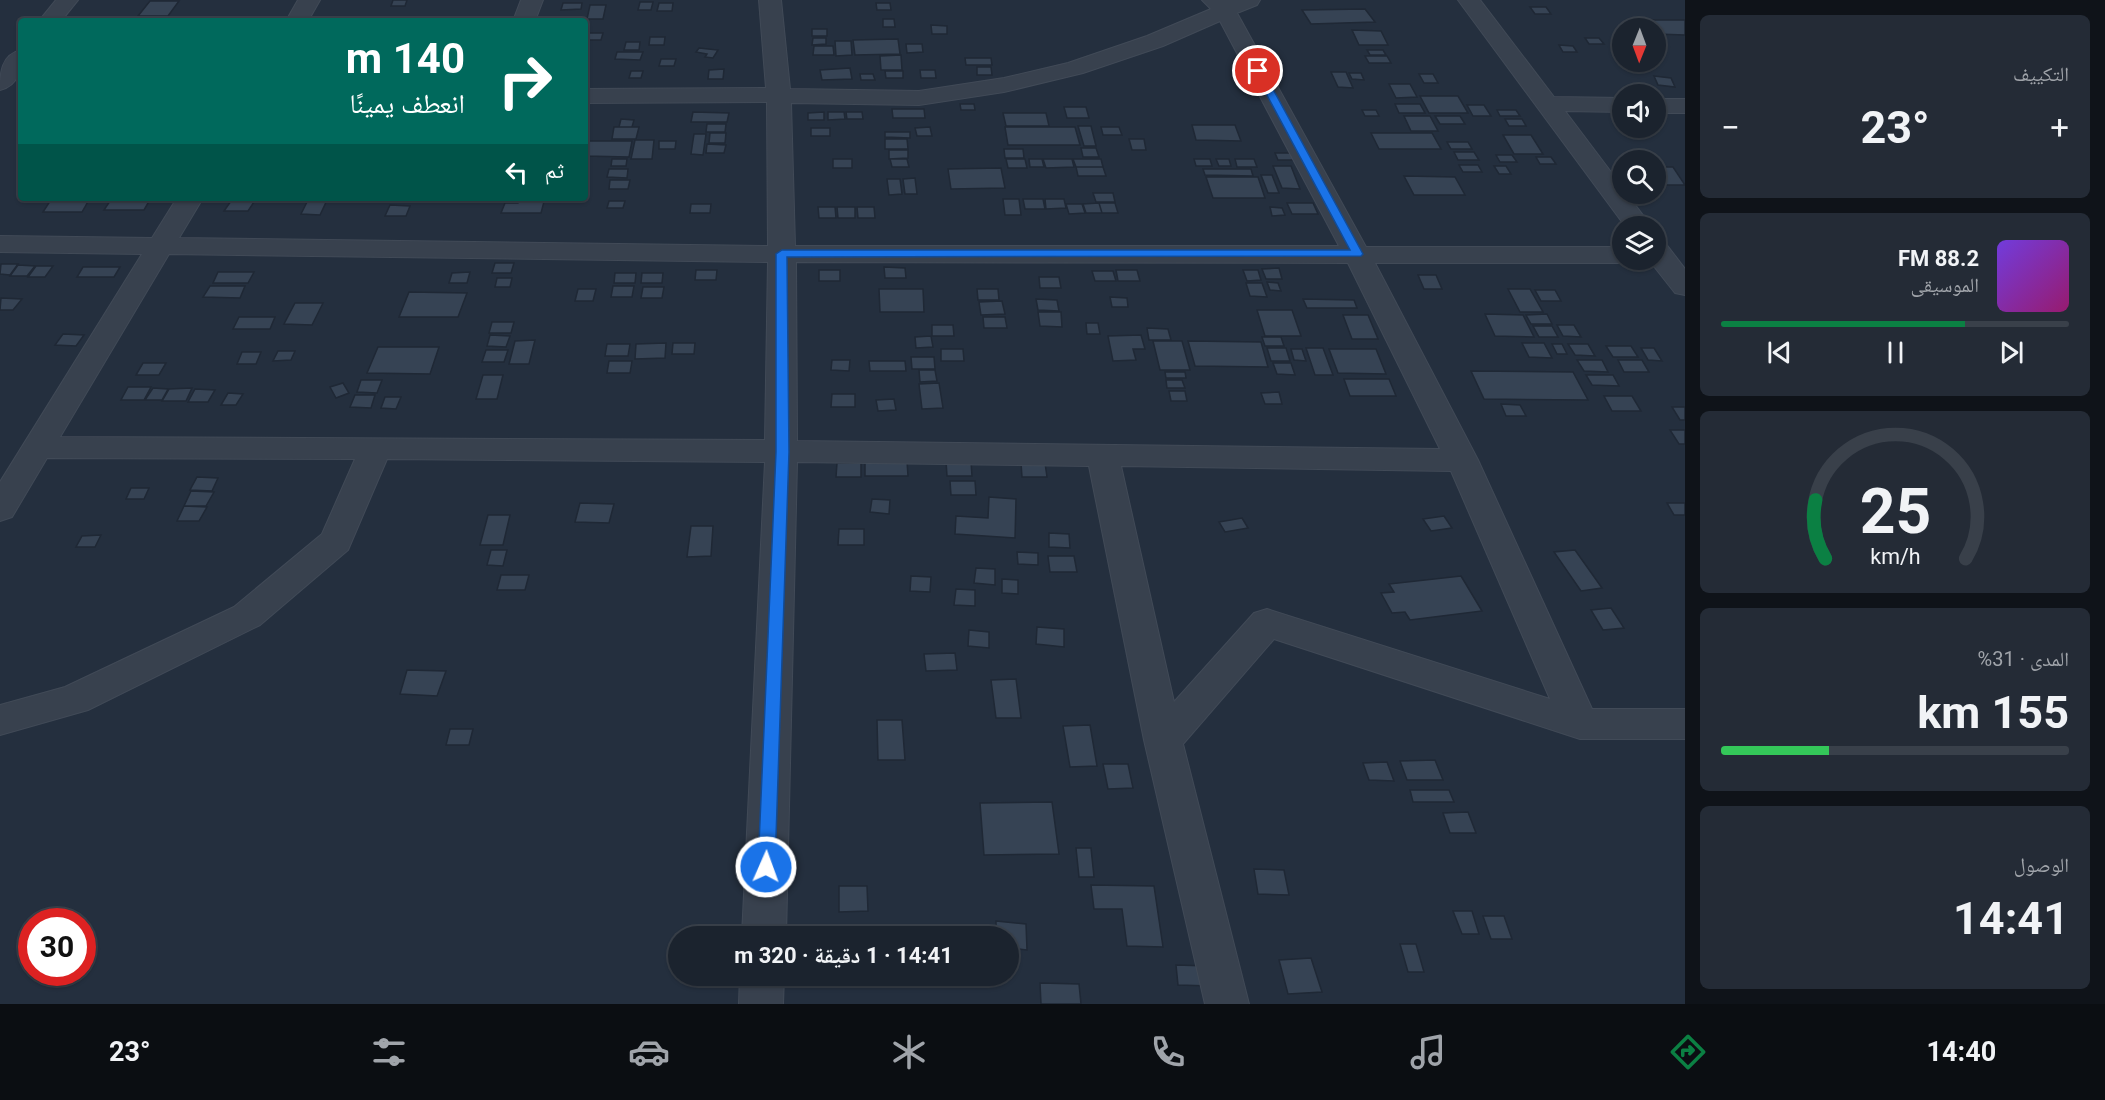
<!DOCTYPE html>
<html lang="ar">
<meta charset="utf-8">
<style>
:root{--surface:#1b232e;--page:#242b36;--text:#f1f3f6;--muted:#a0a4aa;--line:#39404a;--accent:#0b8043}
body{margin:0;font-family:Roboto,"Noto Naskh Arabic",sans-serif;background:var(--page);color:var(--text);direction:rtl;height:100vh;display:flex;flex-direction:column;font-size:22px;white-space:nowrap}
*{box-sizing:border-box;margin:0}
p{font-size:20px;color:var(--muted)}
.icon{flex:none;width:33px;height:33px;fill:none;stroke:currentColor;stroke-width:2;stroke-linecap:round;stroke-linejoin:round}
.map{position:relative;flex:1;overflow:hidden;direction:ltr}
.sheet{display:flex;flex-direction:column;gap:15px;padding:15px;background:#0f1319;width:420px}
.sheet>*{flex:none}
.guide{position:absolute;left:18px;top:18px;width:570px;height:183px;border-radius:6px;box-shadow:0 2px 4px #0004,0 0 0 2px var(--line);direction:rtl;background:#00695c;color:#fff;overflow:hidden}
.needle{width:39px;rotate:181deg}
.fabs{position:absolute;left:1612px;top:18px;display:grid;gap:12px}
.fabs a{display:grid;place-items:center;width:54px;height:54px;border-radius:50%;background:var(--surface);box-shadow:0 2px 4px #0004,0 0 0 2px var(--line);font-size:30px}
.speed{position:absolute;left:18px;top:908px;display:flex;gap:12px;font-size:30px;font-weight:700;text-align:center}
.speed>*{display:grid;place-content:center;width:78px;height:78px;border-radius:50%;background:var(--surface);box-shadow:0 2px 4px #0004,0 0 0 2px var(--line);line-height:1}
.speed .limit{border:9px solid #d22;background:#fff;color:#111}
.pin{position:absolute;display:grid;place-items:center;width:51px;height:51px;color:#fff;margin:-26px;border:3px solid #fff;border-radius:50%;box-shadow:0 2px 6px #0007}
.me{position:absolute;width:66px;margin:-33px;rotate:2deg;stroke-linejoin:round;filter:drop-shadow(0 0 4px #0008)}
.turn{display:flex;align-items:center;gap:21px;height:126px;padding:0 24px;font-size:27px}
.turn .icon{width:78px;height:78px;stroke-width:2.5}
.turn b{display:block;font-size:42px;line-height:51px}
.then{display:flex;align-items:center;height:57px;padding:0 24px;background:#0003;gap:12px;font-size:22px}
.big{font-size:45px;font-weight:700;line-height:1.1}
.sheet .widget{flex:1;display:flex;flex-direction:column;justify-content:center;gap:9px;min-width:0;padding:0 21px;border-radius:9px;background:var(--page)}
.sheet .dial{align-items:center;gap:0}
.dial svg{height:156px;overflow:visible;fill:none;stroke:var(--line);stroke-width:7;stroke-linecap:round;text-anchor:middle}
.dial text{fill:var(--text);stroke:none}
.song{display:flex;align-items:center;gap:18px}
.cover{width:72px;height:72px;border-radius:9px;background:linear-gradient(135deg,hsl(260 70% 55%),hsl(320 70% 35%))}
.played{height:6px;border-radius:3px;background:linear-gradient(90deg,var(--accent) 70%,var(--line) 70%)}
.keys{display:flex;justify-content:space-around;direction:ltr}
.heat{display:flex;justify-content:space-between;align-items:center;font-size:33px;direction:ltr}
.charge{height:9px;border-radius:4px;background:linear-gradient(90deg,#34c759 31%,var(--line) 0)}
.trip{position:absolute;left:668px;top:926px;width:351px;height:60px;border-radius:30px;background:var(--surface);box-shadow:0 2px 4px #0004,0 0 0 2px var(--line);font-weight:700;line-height:60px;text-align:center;direction:rtl}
.menu{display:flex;height:96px;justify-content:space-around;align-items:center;background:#0b0e12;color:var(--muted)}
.menu .icon{width:42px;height:42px}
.menu .on{color:var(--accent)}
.menu b{font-size:27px;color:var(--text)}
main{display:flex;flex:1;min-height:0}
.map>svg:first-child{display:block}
.building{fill:#364354;stroke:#1f2835;stroke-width:1.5}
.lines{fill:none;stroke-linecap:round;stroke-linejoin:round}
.street-casing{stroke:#414a57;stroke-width:2}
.street{fill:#38414e;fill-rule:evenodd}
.route{fill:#1a73e8;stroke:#114b97;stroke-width:1.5}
</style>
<main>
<section class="sheet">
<div class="widget"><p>التكييف</p>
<div class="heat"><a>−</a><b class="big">23°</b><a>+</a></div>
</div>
<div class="widget">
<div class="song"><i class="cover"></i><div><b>88.2 FM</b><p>الموسيقى</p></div></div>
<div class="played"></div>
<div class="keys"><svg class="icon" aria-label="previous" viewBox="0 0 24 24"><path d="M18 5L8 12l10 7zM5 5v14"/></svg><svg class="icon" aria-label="pause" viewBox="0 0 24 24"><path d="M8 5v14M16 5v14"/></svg><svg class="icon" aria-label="next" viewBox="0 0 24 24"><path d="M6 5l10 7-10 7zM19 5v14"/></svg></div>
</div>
<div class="widget dial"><svg viewBox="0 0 100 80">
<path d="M14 69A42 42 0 1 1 86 69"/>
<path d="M14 69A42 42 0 0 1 9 39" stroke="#0b8043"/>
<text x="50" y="56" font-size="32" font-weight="700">25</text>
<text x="50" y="72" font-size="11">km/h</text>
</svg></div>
<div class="widget"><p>المدى · 31%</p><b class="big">155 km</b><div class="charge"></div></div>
<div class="widget"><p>الوصول</p><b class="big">14:41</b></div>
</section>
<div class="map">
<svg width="1685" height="1004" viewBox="0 0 1685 1004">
<rect width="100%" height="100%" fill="#242f3e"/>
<path class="building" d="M393,0H407L405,6H391Z
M150,1H179L168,16H138Z
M640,2H653L651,10H638Z
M563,3H582L581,9L561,10Z
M659,3H673L672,11H657Z
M876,3H890L891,10H877Z
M590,5H606L603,19H587Z
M1530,7H1546L1551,14H1535Z
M1365,9L1375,22L1311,24L1302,10Z
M883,19H894L895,27H883Z
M1644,20H1685V35L1656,34V28H1651Z
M931,25L947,26V34H932Z
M812,29H827V36H812Z
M1352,30L1381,31L1388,45H1359Z
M589,33H603L601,40H587Z
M650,37H665L664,45H649Z
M813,38H826V44L812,45Z
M1585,38H1599L1604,44H1589Z
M898,39L900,54L855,55L853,40Z
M835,41H851L852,55L836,56Z
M626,42H640L639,50H624Z
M906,44H922L923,52L907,53Z
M1559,45L1573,46L1577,52H1563Z
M814,46H833L834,55H813Z
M699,48L718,50L713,58L705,57L707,54L696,52Z
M1367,50H1383L1386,55H1370Z
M617,52H643L640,60L615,59Z
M901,55L902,70H881L880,56Z
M1365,56H1387L1391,63H1369Z
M965,58H991L992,65H966Z
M661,59H676L674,66H659Z
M977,67H991L992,75H977Z
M850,68L852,79L822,80L820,70Z
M724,69L723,79H708L709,70Z
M920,70H935L936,78H921Z
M631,71H643L641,78H629Z
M885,71H903V78H886Z
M1331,72H1346L1353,88L1338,87Z
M1349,73H1361L1364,80L1352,79Z
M860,74H873L875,80H861Z
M1419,74H1433L1438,83H1424Z
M1654,76L1671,78L1675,87L1658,85Z
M1389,84H1410L1417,97L1396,98Z
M1420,96H1458L1468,113H1429Z
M960,104H974L975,110H961Z
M1395,104H1420L1425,113H1399Z
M1467,105H1484L1491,116H1473Z
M1064,107H1086L1089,118H1067Z
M892,109H924L925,118H893Z
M1362,110H1376L1379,116H1365Z
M1497,110H1516L1520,116H1500Z
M693,112L729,113L727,122H691Z
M824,112V120H808V113Z
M828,112H844L845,119L828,120Z
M846,112H862L863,119H847Z
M1003,113H1046L1049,126H1006Z
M1404,116H1430L1438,131H1411Z
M1435,116H1460L1465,124H1440Z
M621,119L634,120L632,127H619Z
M1505,119H1522L1526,126H1509Z
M707,124H726L725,132H706Z
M1192,125H1235L1241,141L1196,140Z
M1078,126H1091L1096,146H1084Z
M614,127H639L636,139H612Z
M930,127L932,136H917L915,128Z
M1005,127H1075L1080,145H1008Z
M1101,127H1119L1122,135H1103Z
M811,128H830V136H811Z
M885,132H910V138L885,137Z
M710,133H726L725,143H709Z
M1371,133H1432L1441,149H1379Z
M694,134H706L703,155L691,154Z
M1503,135H1531L1543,154H1514Z
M885,139H907L908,149H885Z
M1129,139H1144L1146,150H1132Z
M635,140H654L652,159H631Z
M585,141H632L629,157L585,156Z
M659,141H676L675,149H659Z
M1447,142H1468L1472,149H1451Z
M707,144L726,145L724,153H706Z
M1081,148H1096L1099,157H1083Z
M1004,149H1023L1024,158H1005Z
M889,150H908V158L889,159Z
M1454,152H1474L1479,160H1458Z
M1275,153H1295L1298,160H1278Z
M1496,155H1512L1517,162H1500Z
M1536,157H1551L1556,164H1540Z
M612,159H627L626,166H611Z
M833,159H852V168H833Z
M890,159H907L909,167H892Z
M1006,159H1025L1027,168H1008Z
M1029,159H1042L1044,167H1030Z
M1043,159H1072L1074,167L1046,168Z
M1073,159H1101L1103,167H1076Z
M1194,159H1210L1212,166H1196Z
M1216,159H1229L1231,166H1219Z
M1235,159H1254L1257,167H1237Z
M1459,165H1478L1482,172H1463Z
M1273,166H1291L1300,189L1282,188Z
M1494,166H1506L1511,174H1499Z
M1076,167H1103L1106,176H1078Z
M1656,167H1673L1685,185H1665L1656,172Z
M1001,168L1005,188L951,189L948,169Z
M609,169H628L627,178L607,177Z
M1203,169H1251L1253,176L1205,175Z
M1261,175H1272L1279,193H1268Z
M1404,176L1455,177L1465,195H1414Z
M1206,177H1258L1265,198H1213Z
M915,178L917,194H905L903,179Z
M887,179H900L902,194L889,195Z
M610,180H630L628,189H609Z
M1093,193H1113L1115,202H1096Z
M52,198H90L82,212H43Z
M112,198H151L144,210H104Z
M309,198H328L320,215L301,214Z
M520,198H545L541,213H501L505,203H518Z
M1003,199H1019L1021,215H1005Z
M1023,199H1043L1045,209H1025Z
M1045,199H1064L1066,208L1046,209Z
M231,201L254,202L248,211H224Z
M609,201H625L623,208H607Z
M1099,203H1115L1118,213H1102Z
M1099,203L1102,213H1086L1083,204Z
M1287,203H1313L1318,214H1292Z
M691,204H711L710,213H690Z
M1066,204H1082L1085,213L1069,214Z
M390,205L410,206L406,216H385Z
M818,207H835L836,218H819Z
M837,207H855V218H838Z
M857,207H874L875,218H858Z
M1270,207L1282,208L1285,215L1272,216Z
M495,263H514L511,273H492Z
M1,264H18L10,275L0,274Z
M18,265L35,266L27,276H10Z
M36,266H53L45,277H28Z
M83,267H120L114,277H77Z
M884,267L905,268L906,278H885Z
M1279,268L1282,279H1266L1262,269Z
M696,270H717L716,280H695Z
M819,270H840V281H819Z
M1116,270H1137L1140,281H1118Z
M1243,270H1258L1261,280L1247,281Z
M1092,271H1113L1116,281H1095Z
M218,272H254L248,283H213Z
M470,272L467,283H449L452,273Z
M615,273H636L635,283H614Z
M642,273H663L662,283H641Z
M1418,275H1436L1442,289H1424Z
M1039,277H1059L1061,288H1040Z
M497,278H512L510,287H495Z
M1267,282L1278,283L1281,291L1270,290Z
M1246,283H1262L1267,297L1250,296Z
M210,286H245L240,298L203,297Z
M613,286H634L632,297H611Z
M643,287H664L662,298H641Z
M578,289H596L593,301H575Z
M879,289H923L924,312H880Z
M977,289H998L999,300H978Z
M1508,289H1530L1543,312H1520Z
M1535,290H1555L1561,301H1541Z
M409,292L467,293L458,317H399Z
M1110,297L1127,298L1128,307H1112Z
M1,298L22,299L13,310H0Z
M1036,299L1057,300L1059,311L1038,310Z
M1303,299L1354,300L1357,308H1307Z
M1002,301L1005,314L981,315L979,302Z
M295,303H323L312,325L284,324Z
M1257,310H1292L1301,336H1265Z
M1038,312H1061L1062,327L1040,326Z
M1485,314L1523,315L1534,337L1495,336Z
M1547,314L1552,324H1531L1526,315Z
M1343,315H1368L1378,339H1352Z
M239,317H275L270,329H233Z
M983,317H1005L1007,328H984Z
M492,322H514L511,333H489Z
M1086,323H1098L1100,334H1087Z
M932,325H953L954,336H932Z
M1557,325H1574L1581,337L1563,336Z
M1533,326H1552L1558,337H1539Z
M1147,328L1168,329L1171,340H1149Z
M63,334L84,335L76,346L55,345Z
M490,335L510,336L506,347L487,346Z
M1141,335L1145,349H1133L1136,360L1113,361L1108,336Z
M931,336L933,347L916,348L915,337Z
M1262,337H1281L1284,346H1265Z
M535,340L529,364H509L515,341Z
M1153,341H1182L1190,370H1160Z
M1188,341L1261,342L1268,367L1195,366Z
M666,343L665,358L635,359L636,344Z
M673,343H695L694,354H672Z
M1522,343H1544L1552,358L1529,357Z
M607,344H630L628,356H605Z
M1552,344H1562L1567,354H1557Z
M1568,344H1588L1595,356L1575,355Z
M1606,346H1631L1638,357H1613Z
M378,347H439L430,374L367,373Z
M1267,348H1286L1290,361H1271Z
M1306,348H1323L1333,375H1315Z
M1641,348H1654L1662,361L1648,360Z
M941,349H963L964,361H941Z
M1291,349H1302L1306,361L1294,360Z
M1329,349H1376L1386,374L1338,373Z
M486,350H508L504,362H482Z
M278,351H295L291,360L273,361Z
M242,352H261L256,364H237Z
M911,357H934L935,369H912Z
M832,360H850L849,371L831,370Z
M1577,360H1602L1608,372L1584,371Z
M1618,360H1642L1649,372H1624Z
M609,361H632L630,373H607Z
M869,361H905L906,371H870Z
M143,363H166L159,375H136Z
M1273,363H1291L1295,375L1277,374Z
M919,370H935L937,381L920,382Z
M1471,371L1573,372L1588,400L1484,399Z
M1165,372H1185L1186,378H1166Z
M483,375H503L497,399H476Z
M1586,375H1613L1619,386L1592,385Z
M1344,379H1389L1396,396H1350Z
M361,380H382L377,393L357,392Z
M1166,380H1182L1185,388H1167Z
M343,383L349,393L336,398L330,387Z
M939,383L943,408L922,409L919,384Z
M128,387H151L144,400H121Z
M153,388L168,389L162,400H145Z
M192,388L186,401H162L169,389Z
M195,389L215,390L208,402H188Z
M1169,391H1185L1187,401H1171Z
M1279,392L1282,404H1265L1261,393Z
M228,393L243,394L236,405H221Z
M832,394H855V407H831Z
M355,395H375L371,408L350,407Z
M1604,396H1632L1641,411H1612Z
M385,397H401L396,409L381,408Z
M894,399L896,410L878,411L876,400Z
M1501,404L1520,405L1526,416H1506Z
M1672,407H1685V420H1680Z
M1670,430H1685V444H1679Z
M865,461H907L908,476H865Z
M946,461L971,462L972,476H947Z
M837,463H861V477H836Z
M1021,463H1045L1047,477H1022Z
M197,477L218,478L212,491L190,490Z
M950,481H975L976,495H951Z
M131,488H149L144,499H126Z
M191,491L214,492L206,506H184Z
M989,497L1016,499L1015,538L955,534L956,516L988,518Z
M872,499L890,500L889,514L870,512Z
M580,503L614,504L609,523L575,522Z
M1667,503H1685V515H1674Z
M184,506L207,507L199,521H177Z
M488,515H510L503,545H480Z
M1444,516L1452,528L1431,531L1423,519Z
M1242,518L1248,528L1225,532L1219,522Z
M691,526H713L711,556L687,557Z
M839,529H864V545H838Z
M1049,533L1069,534L1070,548L1049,547Z
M101,535L95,547H76L82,536Z
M491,550H507L503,566L487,565Z
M1575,550L1602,588L1581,591L1554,552Z
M1017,552L1038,553V565L1018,564Z
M1048,556H1074L1077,572H1050Z
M976,568L995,569V585L974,583Z
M501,575H529L525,590H497Z
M911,576L931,577L930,592L910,591Z
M1461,576L1482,611L1410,620L1405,612L1392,613L1381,593L1394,592L1389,584Z
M1002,579L1018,580V594L1002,593Z
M956,589L975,590V606L954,605Z
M1611,608L1624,628L1603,630L1591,610Z
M1037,627L1064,629V647L1036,644Z
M969,630L989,632V648L968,646Z
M955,653L957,670L926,671L924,654Z
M407,670L446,671L437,696L400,694Z
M1016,679L1021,718H996L991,680Z
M877,720H902L905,760H878Z
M1090,725L1097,766L1070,767L1063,726Z
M450,729H473L469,745H446Z
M1435,760L1443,780H1407L1400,761Z
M1387,762L1394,781L1369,780L1363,763Z
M1103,764H1128L1133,788L1108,789Z
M1410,790H1449L1454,802H1413Z
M1052,802L1059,854L984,855L980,803Z
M1468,812L1476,833H1450L1443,813Z
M1076,848H1091L1094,877H1079Z
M1254,869L1284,870L1289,895L1258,894Z
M1091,885L1154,886L1163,947L1127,946L1122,909H1094Z
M839,886H867L868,911L839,912Z
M1453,911H1472L1479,934H1462Z
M1483,916H1504L1512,939H1491Z
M996,921L1026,924L1027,950L1008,948V936H996Z
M968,926L970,936H909L908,929Z
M1400,944H1416L1424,972H1408Z
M1311,958L1322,992L1288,994L1279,960Z
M1176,965L1208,966L1211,986L1178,985Z
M912,975H975L976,981L913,984Z
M1040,983L1079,984L1081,1004H1041Z"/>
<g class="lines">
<g class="street-casing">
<path id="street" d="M56,0H78L61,21H39Z
M298,0H320L308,21H286Z
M521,0H543L535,21H513Z
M759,0H781L790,89L919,91L1004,78L1068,63L1147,36L1211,9L1202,0H1260L1257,5L1237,13L1366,247H1623V260L1633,261L1623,263H1375L1478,460L1592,709H1685V739H1580L1274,639L1183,744L1249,1004H1205L1144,740L1089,466L797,462L786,936H742L765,462L387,459L348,550L260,625L88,710L0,735V705L65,687L234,607L322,534L355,459L47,458L12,517L0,521V482L142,254L0,252V236L152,238L177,198H203L179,238L768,246L767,102L585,103V89L766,88ZM1220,21L1339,246H795L791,103L919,105L1004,92L1083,73L1163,46ZM169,254L768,262L765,440L60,437ZM796,262L1348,263L1440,449L797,441ZM1121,466L1451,471L1550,699L1267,609L1254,613L1174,702Z
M1458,0H1480L1554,97L1623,98V112L1565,111L1623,188V194H1627L1651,226H1625Z
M21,50C21,68 20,85 0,90C0,73 1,55 21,50Z
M1656,99H1685V113H1656Z
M1656,242L1666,244L1685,269V295L1675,293L1649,260H1656Z
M740,975H784L783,1004H739Z"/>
</g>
<use href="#street" class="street"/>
</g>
<path class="route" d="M1258,68L1263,71L1363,254L1361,256L787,257L789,452L775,867L773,872L766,874L760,872L758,867L776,452V254L782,250H1350L1254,71Z"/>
</svg>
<div class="fabs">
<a><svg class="needle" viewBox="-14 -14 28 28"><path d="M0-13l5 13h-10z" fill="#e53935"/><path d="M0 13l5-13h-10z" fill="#a0a4aa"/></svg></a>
<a><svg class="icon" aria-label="sound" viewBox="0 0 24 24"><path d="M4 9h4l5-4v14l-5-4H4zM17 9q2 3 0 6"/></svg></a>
<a><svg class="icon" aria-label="search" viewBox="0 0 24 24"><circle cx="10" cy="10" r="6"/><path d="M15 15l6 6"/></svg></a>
<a><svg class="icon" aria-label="layers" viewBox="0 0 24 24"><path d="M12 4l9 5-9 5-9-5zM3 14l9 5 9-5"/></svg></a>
</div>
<div class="speed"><div class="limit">30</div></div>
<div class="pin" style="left:1258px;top:71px;background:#d93025"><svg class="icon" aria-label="arrive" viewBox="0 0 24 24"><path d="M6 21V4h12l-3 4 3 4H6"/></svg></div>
<svg class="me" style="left:766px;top:867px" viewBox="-20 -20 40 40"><circle r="17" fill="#1a73e8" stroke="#fff" stroke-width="3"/><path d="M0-11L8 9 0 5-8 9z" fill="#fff"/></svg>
<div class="trip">14:41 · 1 دقيقة · 320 m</div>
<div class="guide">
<div class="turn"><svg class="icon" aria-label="right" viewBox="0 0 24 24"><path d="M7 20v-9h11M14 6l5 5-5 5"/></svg><div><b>140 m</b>انعطف يمينًا</div></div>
<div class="then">ثم<svg class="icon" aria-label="left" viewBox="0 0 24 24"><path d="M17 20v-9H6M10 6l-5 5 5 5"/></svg></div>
</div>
</div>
</main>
<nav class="menu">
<b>14:40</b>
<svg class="icon on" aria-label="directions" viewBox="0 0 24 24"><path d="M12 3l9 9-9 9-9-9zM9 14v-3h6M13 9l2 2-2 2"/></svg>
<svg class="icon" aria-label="music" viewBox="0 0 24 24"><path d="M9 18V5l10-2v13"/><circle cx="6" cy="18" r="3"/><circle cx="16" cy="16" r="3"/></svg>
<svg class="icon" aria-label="phone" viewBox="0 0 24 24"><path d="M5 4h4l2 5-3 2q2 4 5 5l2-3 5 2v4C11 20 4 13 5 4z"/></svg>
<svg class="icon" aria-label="climate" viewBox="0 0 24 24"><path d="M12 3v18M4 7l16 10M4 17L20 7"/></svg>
<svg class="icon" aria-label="car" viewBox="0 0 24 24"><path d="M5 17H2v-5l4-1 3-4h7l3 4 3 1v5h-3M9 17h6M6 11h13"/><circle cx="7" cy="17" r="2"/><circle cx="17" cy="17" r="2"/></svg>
<svg class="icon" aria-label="filters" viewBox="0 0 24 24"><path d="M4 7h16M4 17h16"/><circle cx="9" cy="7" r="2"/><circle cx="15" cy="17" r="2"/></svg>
<b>23°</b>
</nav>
